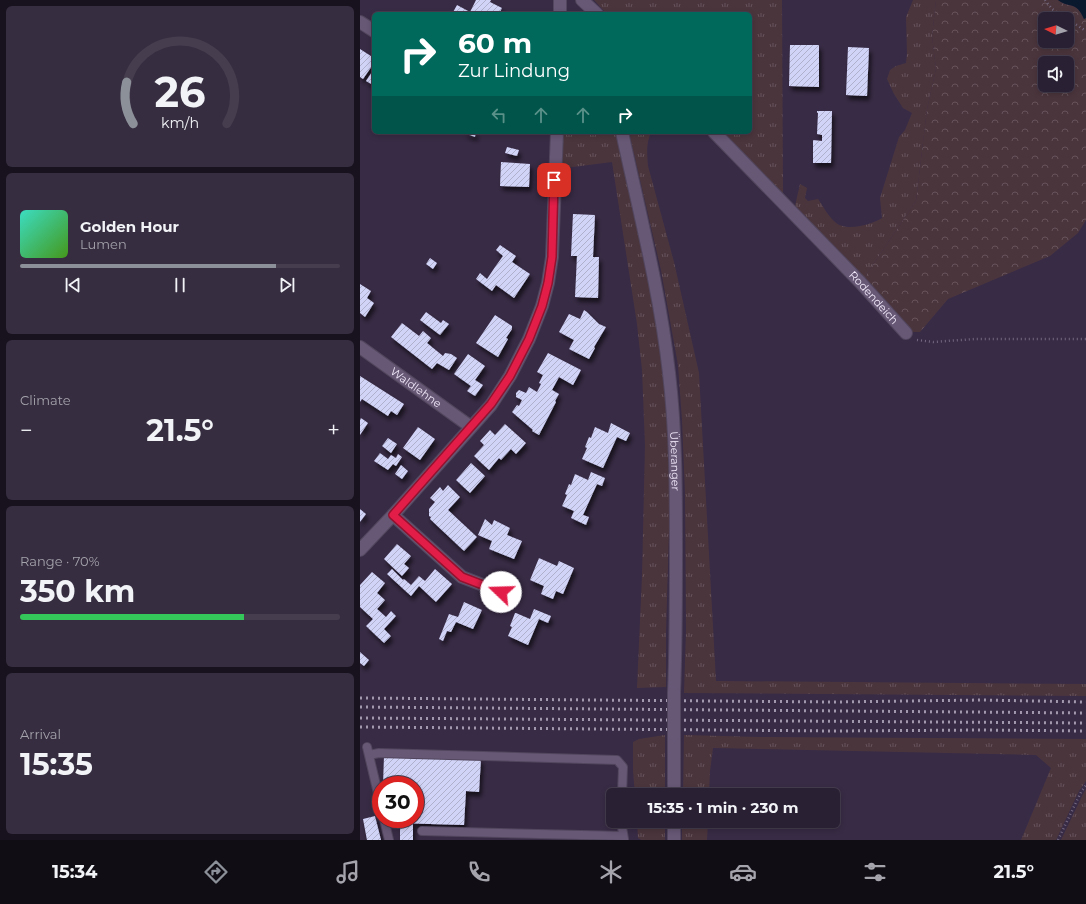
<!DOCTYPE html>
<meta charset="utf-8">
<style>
:root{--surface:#2a2034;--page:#362d40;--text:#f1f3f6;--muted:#a5a3ac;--line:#463e4f;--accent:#8c9099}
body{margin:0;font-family:Montserrat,sans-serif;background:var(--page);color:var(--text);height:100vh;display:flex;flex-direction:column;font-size:15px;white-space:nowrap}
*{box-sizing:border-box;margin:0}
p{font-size:13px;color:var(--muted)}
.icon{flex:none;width:22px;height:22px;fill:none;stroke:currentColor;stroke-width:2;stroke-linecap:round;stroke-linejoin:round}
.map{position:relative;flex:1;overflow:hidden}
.details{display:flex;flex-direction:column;gap:6px;padding:6px;background:#17121d;width:360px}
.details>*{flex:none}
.top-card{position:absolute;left:12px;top:12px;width:380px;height:122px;border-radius:6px;box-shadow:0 2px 6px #0003,0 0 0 1px var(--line);background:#00695c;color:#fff;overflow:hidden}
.needle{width:26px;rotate:275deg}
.fabs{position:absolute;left:678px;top:12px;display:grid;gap:8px}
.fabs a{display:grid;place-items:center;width:36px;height:36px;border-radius:6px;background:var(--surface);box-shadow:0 2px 6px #0003,0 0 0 1px var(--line);font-size:20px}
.speed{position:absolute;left:12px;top:776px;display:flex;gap:8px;font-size:20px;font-weight:700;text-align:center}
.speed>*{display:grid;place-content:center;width:52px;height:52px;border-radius:50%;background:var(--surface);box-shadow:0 2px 6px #0003,0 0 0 1px var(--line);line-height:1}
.speed .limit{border:6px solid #d22;background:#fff;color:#111}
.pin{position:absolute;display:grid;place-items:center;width:34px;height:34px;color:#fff;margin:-17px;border-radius:8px;box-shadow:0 2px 6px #0006}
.me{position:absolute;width:44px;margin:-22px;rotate:291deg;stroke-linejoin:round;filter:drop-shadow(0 0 3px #0008)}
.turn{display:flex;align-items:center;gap:14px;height:84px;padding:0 20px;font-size:18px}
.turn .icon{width:52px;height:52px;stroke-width:2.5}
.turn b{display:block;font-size:28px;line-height:34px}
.lanes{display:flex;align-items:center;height:38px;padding:0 20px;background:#0003;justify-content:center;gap:20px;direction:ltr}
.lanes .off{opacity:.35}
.big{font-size:30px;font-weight:700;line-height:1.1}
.details .tile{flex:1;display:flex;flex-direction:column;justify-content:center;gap:6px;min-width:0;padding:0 14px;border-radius:6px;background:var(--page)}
.details .dial{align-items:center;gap:0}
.dial svg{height:104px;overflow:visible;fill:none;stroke:var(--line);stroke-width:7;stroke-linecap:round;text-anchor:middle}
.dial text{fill:var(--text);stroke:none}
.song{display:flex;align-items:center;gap:12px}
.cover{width:48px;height:48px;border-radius:6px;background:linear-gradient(135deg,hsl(170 70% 55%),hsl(100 70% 35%))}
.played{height:4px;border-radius:2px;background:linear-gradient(90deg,var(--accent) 80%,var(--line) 80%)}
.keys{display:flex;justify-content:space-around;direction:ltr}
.heat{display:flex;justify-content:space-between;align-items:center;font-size:22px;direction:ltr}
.charge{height:6px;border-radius:3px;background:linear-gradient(90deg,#34c759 70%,var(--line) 0)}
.trip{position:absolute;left:246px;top:788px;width:234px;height:40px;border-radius:6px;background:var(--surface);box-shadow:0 2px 6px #0003,0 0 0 1px var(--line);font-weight:700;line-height:40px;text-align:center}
.tab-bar{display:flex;height:64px;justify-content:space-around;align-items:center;background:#110d15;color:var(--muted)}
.tab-bar .icon{width:28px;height:28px}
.tab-bar .selected{color:var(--accent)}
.tab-bar b{font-size:18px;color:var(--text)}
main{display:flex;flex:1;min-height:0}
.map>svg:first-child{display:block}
.grass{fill:url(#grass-tufts)}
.forest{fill:url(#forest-crowns);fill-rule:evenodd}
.water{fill:#0b192f}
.building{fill:url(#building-hatch);filter:url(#shadow)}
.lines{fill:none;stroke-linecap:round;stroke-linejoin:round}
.service-casing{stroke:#51465d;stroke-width:10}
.minor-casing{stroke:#51465d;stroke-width:14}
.path{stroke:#746980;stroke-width:2.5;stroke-dasharray:1 3;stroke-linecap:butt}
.service{stroke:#675876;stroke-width:8}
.minor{stroke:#675876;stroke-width:12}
.rail{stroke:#a399ae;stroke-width:3;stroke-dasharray:2 4;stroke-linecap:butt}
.minor-bridge-casing{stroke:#51465d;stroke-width:14;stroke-linecap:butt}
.minor-bridge{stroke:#675876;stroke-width:12}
.route-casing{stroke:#92132f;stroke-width:10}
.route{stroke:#e11d48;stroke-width:7}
.labels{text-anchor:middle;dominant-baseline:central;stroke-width:4;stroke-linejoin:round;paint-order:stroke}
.street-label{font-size:11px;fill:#f1e9fa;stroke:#1c1622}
</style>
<main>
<section class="details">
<div class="tile dial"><svg viewBox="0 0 100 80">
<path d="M14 69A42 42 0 1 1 86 69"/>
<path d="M14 69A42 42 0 0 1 9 37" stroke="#8c9099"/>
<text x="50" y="56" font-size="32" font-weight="700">26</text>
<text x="50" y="72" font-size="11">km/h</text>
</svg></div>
<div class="tile">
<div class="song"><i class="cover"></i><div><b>Golden Hour</b><p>Lumen</p></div></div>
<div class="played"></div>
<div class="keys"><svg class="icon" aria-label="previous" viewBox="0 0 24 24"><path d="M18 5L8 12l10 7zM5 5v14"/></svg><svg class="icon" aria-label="pause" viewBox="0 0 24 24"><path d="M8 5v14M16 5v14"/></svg><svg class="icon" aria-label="next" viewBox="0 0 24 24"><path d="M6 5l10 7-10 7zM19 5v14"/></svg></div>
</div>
<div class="tile"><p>Climate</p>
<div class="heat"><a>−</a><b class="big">21.5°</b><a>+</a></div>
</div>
<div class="tile"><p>Range · 70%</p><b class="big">350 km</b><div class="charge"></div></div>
<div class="tile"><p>Arrival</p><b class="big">15:35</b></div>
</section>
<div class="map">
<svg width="726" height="840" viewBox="0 0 726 840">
<defs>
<pattern id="grass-tufts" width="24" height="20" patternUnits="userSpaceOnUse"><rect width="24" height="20" fill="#4b353d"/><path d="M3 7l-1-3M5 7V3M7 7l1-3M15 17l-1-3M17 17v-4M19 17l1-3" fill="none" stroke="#65525a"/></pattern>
<pattern id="forest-crowns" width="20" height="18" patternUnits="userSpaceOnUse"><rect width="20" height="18" fill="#4b353d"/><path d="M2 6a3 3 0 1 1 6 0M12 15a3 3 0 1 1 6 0" fill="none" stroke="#65525a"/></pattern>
<pattern id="building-hatch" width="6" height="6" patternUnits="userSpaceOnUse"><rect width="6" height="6" fill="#d1d3f7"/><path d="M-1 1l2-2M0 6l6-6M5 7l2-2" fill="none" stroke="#afb0cc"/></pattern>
<filter id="shadow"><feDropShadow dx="2.5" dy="4.5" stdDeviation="2" flood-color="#0009"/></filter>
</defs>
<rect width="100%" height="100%" fill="#382b45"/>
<path class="grass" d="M234,0H422L423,196L360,132H390V14H247Z
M553,0H576L572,36L576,69L567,109L556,201L502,281L437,210L435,206L440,184L447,188L445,198L448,201L458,199C463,206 468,216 475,222C485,232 511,225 522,218L520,198L539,137L545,130L552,113L543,108L534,94L527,79L530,70L536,66L546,63L547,54L546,17Z
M203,132H258L296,320L304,372L309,425L310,497L306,632V687L277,688L282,576L285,445L282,370L277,324L252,162L205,168L201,164Z
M269,132H291C286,144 287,153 288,166L314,262L339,373L356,681L726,684V696L324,693L326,630L325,493L322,420L318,365L301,270Z
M305,735V795H275L273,771V742L279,739Z
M324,735L399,737L726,739V781L719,791L696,840H661L691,768L676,755L353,748L350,771L349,795H323Z
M726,789V840H701L723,794Z
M277,821H305V840H281L280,839L278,838Z
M322,821H348L347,840H322Z"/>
<path class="forest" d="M576,0H698C709,9 716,0 724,19L726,18V220L718,233L690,256L588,299L560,332H549L502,281L556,201L567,109L576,69L572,36ZM685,19H707V41H685ZM685,63H707V85H685Z"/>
<path class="water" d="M698,0H726V18L724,19C716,0 709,9 698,0Z"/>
<path class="building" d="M116,0H131L130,2L142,8L139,14H92L97,5L110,12Z
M430,45H459V87L429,86Z
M488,47L509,48L507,96L486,95Z
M0,49L14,58V63L3,79L0,77Z
M14,69V84L13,85L6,81Z
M457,111H472L471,163H453V140L462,141V135L457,134L458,113H457Z
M104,132H116L115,137L104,133Z
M147,147L159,150L157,156L145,153Z
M141,162L170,164L169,187L140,186Z
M213,214L235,215L233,257H239L238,298L215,297L217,256H211Z
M140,245L156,256L152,262L170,274L154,298L136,285L132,291L116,279L120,273L127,279L135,267L143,256L136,250Z
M70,258L77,263L73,269L66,264Z
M0,284L11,291L7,298L14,303L5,317L0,313Z
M224,310L227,312L239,324L246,327L234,347L235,348L229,359L209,349L214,340L199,332L209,314L220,319Z
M66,312L81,323L83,320L89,324L80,335L60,320Z
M135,315L152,326V329L146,338L148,339L138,357L116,343Z
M42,323L59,336L63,331L71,338L67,343L83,356L85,353L91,354L97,358L89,370L77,363L72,369L31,337Z
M188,353L221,370L213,385L199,377L192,390L199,394L195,401L196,402L179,435L172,431L173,430L152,412L157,405L159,406L162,400L156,397V393L159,390L166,393L169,387L177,392L181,384L179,383L183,375L177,372Z
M108,354L125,366L115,380L123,385L115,396L107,391L111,386L94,374Z
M0,376L44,404L37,415L31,411L28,416L2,399L0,402Z
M1,418L8,423L0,435V420Z
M251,423L270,433L266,441L257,437L243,468L222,459L227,448L225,447L229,437L231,438L235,427L248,433Z
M145,424L166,443L156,454L151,449L141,460L139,458L129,470L114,456L124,445L120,441L130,430L135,435Z
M58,427L75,439L60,460L43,448Z
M28,438L37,444L31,453L22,446Z
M20,453L28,459L31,455L36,458L38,454L42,457L36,466L33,464L28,470L14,461Z
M111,463L125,476L110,493L96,480Z
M41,465L48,471L42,479L35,474Z
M231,472L245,478L242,486L237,484L223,515L229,517L226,525L211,518L214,511L202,506L207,495L205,494L209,484L211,485L215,474L228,480Z
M88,485L100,497L88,510L117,537L104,551L70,519L71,517L69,516V509L75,502L70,498L80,487L83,491Z
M0,509L6,514L0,522Z
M125,519L132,525L134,520L150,528L147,535L162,541L154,559L129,549L132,541L118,535Z
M37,544L51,556L44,564L49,568L42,576L24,559Z
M179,558L197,566L199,561L214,568L203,594L196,591L193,599L181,594L184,586L170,580Z
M32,569L43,580L44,579L51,585L59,576L65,581L75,569L92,584L76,602L59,586L51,596L27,574Z
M12,572L25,583L17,593L25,600L17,609L26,617L31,611L36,616L24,629L31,636L24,643L6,626L13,619L0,607V585Z
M104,602L122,610L113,629L96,622L91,632L87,631L83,641L79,639L89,614L98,617Z
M174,609L191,616L188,623L179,619L168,645L148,636L152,627L150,626L155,613H156L170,619Z
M0,652L9,660L4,666L0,663Z
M24,756L121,759L119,792L106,791L104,825L36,823V819H55V785H23Z
M15,816L21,840H7L3,819Z
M53,824V840H40V825Z"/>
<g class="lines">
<g class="service-casing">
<path id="service" d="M7,747L21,806
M9,755L19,753L257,760L263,767L262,795
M24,819L29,840
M261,821L264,839
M62,831L263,836"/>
</g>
<g class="minor-casing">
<g id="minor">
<path d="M222,0L237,14"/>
<path d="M200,14V0"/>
<path d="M0,22L14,31"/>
<path id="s1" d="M262,132C279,211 300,292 309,373C316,432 316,491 316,551C316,598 316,646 314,693"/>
<path id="s2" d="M354,132L500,282L546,333"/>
<path id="s3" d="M0,347L111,427"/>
<path d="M33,515L102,577L141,592"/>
<path d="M0,550L33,515L131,405L150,376L169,339L182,306L188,283L192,257L197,132"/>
<path d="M314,795V735"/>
<path d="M314,840V821"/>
</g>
</g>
<path class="path" d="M685,0L692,9L726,31
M557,340L573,342L615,339H726
M698,840L721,792L726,785"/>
<use href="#service" class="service"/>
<use href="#minor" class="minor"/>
<path class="rail" d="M0,698L473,702L622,700L726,702
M0,707L726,713
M0,718L726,723
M0,727L474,731L622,730L726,731"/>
<g class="minor-bridge-casing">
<path id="minor-bridge" d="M314,693V735"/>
</g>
<use href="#minor-bridge" class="minor-bridge"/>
</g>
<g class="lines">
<g class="route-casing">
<path id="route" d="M141,592L102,577L33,515L131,404L150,376L169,339L182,306L188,283L192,257L194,180"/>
</g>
<use href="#route" class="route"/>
</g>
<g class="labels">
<g class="street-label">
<text stroke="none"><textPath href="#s2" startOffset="230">Rodendeich</textPath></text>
<text stroke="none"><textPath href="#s3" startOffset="69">Waldlehne</textPath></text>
<text stroke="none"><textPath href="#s1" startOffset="334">Überanger</textPath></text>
</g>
</g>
</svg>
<div class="fabs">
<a><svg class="needle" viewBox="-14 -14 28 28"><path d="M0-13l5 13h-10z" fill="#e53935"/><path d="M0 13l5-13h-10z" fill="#a5a3ac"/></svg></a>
<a><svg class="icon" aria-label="sound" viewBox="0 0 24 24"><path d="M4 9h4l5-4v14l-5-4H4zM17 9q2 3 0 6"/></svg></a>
</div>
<div class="speed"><div class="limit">30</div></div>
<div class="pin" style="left:194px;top:180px;background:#d93025"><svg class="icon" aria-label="arrive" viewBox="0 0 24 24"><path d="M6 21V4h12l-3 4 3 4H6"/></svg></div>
<svg class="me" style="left:141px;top:592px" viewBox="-20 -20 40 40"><circle r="19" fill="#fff"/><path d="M0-13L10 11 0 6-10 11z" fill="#e11d48"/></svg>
<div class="trip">15:35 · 1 min · 230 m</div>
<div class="top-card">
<div class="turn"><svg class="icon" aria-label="right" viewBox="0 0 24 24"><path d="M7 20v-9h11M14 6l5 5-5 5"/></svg><div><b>60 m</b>Zur Lindung</div></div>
<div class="lanes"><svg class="icon off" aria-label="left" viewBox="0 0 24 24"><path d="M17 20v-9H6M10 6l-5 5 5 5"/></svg><svg class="icon off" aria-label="ahead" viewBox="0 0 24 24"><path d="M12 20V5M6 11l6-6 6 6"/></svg><svg class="icon off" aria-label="ahead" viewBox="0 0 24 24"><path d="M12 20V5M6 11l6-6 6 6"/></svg><svg class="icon" aria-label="right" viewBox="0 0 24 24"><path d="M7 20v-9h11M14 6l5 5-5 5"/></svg></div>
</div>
</div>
</main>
<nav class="tab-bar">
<b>15:34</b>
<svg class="icon selected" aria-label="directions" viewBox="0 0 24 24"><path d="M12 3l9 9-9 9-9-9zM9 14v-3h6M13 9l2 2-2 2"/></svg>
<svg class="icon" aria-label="music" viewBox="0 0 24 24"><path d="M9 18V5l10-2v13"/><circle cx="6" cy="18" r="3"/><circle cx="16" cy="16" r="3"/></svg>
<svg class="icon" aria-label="phone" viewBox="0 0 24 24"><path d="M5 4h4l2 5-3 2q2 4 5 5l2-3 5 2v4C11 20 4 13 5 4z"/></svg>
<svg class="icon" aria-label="climate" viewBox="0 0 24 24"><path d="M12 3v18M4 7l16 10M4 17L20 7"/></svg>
<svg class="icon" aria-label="car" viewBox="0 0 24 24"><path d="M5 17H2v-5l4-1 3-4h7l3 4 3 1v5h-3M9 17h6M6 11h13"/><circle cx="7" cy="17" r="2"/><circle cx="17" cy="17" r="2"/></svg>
<svg class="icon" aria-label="filters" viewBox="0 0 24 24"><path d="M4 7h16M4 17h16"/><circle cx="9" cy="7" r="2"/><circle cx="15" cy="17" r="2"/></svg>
<b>21.5°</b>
</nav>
